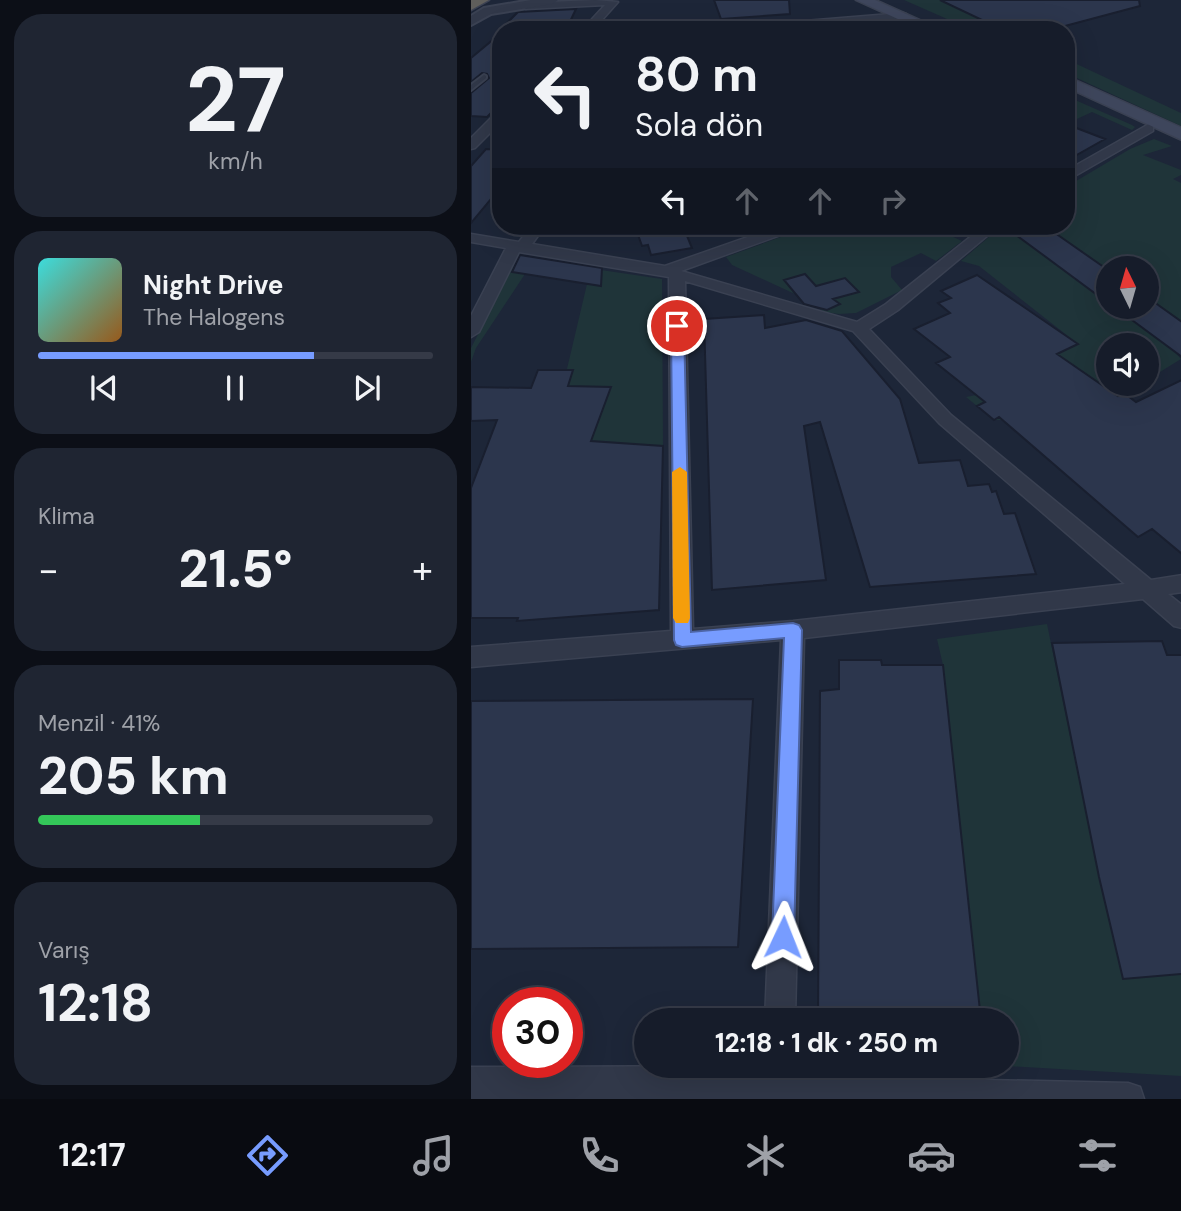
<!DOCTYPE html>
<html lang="tr">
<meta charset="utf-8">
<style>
:root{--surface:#161c2a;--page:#1f2532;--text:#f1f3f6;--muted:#9ea1a8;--line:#353a47;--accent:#779cff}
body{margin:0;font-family:"DM Sans",sans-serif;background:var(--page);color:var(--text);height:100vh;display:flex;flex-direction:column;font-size:26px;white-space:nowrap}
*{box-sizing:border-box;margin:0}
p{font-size:23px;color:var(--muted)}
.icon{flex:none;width:38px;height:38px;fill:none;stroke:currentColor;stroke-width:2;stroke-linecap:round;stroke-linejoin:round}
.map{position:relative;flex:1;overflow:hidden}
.drawer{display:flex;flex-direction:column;gap:14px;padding:14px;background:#0c0f17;width:471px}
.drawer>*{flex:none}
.top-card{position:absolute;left:21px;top:21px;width:583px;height:214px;border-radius:28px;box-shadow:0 7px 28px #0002,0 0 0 2px var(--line);background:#161c2a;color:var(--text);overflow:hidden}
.needle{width:46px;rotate:355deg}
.fabs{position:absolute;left:625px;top:256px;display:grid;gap:14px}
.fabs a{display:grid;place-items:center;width:63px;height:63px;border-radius:50%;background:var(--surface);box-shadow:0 7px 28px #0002,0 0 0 2px var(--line);font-size:35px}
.speed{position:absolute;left:21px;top:987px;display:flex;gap:14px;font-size:35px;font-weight:700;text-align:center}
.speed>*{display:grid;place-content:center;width:91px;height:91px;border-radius:50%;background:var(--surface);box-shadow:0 7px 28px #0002,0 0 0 2px var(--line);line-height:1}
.speed .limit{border:10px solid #d22;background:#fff;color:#111}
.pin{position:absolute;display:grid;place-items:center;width:60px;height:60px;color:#fff;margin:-30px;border:4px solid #fff;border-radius:50%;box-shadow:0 2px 7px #0007}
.me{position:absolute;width:77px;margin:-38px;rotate:2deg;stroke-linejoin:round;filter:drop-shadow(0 0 5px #0008)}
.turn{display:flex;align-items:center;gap:24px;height:147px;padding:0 28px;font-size:32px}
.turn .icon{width:91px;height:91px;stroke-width:2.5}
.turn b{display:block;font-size:49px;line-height:60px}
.lanes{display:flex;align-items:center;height:66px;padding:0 28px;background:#0003;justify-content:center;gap:35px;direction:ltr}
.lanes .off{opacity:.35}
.big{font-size:52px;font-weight:800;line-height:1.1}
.drawer .card{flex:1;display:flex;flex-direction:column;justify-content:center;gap:10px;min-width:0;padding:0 24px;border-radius:28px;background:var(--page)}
.drawer .dial{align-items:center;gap:0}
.dial b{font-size:91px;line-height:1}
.song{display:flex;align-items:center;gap:21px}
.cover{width:84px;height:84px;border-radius:10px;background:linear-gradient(135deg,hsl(180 70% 55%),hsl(30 70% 35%))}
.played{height:7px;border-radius:4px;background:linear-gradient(90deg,var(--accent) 70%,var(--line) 70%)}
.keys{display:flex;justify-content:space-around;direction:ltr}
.heat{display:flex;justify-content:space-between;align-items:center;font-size:38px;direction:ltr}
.charge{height:10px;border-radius:5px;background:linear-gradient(90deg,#34c759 41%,var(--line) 0)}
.trip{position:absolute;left:163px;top:1008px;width:385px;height:70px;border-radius:35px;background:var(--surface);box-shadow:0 7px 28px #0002,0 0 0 2px var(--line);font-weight:800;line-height:70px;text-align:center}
.tab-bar{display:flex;height:112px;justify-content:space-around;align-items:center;background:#090b11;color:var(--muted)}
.tab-bar .icon{width:49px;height:49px}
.tab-bar .selected{color:var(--accent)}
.tab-bar b{font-size:32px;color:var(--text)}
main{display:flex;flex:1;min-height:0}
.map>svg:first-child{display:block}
.green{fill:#1f3439}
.building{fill:#2c364d;stroke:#191f2f;stroke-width:2}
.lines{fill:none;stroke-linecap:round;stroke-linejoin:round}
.service-casing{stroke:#3a4152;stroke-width:4}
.minor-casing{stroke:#3a4152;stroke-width:3}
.tertiary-casing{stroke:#3a4152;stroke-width:4}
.secondary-casing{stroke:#3a4152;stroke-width:3}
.trunk-casing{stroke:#3c4253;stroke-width:3}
.service{fill:#313849;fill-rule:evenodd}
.minor{fill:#313849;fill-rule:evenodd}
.tertiary{fill:#313849;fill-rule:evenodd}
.secondary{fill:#3e465c;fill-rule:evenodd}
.trunk{fill:#5f5e5b;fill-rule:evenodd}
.route{fill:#779cff;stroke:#4d65a6;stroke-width:2}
.slow{fill:#f59e0b}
</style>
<main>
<section class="drawer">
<div class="card dial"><b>27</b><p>km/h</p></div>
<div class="card">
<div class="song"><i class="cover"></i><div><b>Night Drive</b><p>The Halogens</p></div></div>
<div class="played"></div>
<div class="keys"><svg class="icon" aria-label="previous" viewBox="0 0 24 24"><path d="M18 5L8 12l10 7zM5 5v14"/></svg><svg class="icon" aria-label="pause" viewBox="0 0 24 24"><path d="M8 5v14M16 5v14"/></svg><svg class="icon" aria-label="next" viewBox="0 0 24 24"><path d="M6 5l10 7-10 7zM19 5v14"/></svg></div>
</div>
<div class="card"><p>Klima</p>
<div class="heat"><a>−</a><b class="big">21.5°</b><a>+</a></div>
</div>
<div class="card"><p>Menzil · 41%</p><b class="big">205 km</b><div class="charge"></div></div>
<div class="card"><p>Varış</p><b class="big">12:18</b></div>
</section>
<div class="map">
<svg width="711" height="1099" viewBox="0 0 711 1099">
<rect width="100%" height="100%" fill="#1d2638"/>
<path class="green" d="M433,0H469L532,30H501Z
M595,59L710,113V126L595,73Z
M595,96L661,125L664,127L661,130L621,112L595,124Z
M683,139L701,146L672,155L710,170V175L702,179L710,183V322L676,297V268H637V270L574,226H595V187L659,149Z
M340,226H361L377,233L402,229V226H468L467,230L491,241L465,261L450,253L420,267V277L431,290L385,313L368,314L353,312L339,301L261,265L255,257Z
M526,230L534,236L544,234L637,303V306H642L703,351L710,359L676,380V345H637V383H670L647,396L637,389L611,401L597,390L530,420H523L596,361L506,406L495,397L505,395L607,344L508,266L490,261Z
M43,264L41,272L54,274L5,348L0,362V348Z
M130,270L191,279L192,446L85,438L79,441L116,284L130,286Z
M576,624L628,877L652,978L710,974V1076L536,1066V1020H510L472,665L466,639Z"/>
<path class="building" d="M243,0H318L319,14L250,19Z
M469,0H668L669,6L579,30H532Z
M105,9L95,30H29L47,12Z
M30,33V103L16,117L0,116V93L18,78L16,74L11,73L0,82V58Z
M595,124L634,139L595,161Z
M15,149L30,150V187L0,223V166Z
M164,226H212L221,248L180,255L177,245L171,246Z
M533,226H574L637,270V303Z
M49,255L131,268L130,286L41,272Z
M334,274L345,286L374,278L388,292L362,299L369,304L356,310L333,304L313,280Z
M506,275L607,344L586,354L647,396L653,393L665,402L711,380V554L681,529L667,537L528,417L523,420L506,406L514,402L465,363L479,357L443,329L479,313L467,303L480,298L470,291Z
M676,297L711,322V357L642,306H676Z
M293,315L294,328L335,320L371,331L429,399L448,463L489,460L497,486L518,484L521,492L525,491L533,514L544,513L565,574L399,587L349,422L333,426L355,580L241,590L233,319Z
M67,370H102L97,386L140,387L120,441L192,446L188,610L46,621L47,618H0V488L26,420L0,421V387L60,388Z
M691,641L696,655H711V974L652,979L628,877L581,643Z
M368,660H410L411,665H472L510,1020H347L349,691L368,689Z
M282,699L267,947L0,949V701Z"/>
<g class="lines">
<g class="service-casing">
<path id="service" d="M13,75L15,76V78L0,90V85Z"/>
</g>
<g class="minor-casing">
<path id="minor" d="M124,0L147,2L122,30H111L134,5L55,9L50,6L55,3Z
M432,13L435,14V18L301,30H256L261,27Z
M26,112H30V122L4,148L0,149V138Z
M678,124L682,125V131L595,181V171Z
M60,226H74L61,244L194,266L308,226H328L326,229L210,271L386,322L415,304L513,226H528L427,310L398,329L480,415L680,580L711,575V592L697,594L711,605V628L703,626L672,599L333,638L324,1020H294L310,640L0,667V647L200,631L198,277L48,252L8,332L0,337V316L35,248L0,242V234L48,242ZM214,281L382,331L468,423L654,584L322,621L222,629Z
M319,1066L516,1080L657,1083L669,1087L673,1099H0V1067Z"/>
</g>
<g class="tertiary-casing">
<path id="tertiary" d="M60,0H87L81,4L20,14L0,25V16L13,8Z"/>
</g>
<g class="secondary-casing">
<path id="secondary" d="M385,0H404L471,30H451Z
M595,76L711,128V140L595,87Z"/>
</g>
<g class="trunk-casing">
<path id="trunk" d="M0,0H18L0,10Z"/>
</g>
<use href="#service" class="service"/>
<use href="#minor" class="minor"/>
<use href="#tertiary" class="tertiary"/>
<use href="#secondary" class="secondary"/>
<use href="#trunk" class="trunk"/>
</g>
<path class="route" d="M206,323L213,326L220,632L322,623L328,625L331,630L323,937L320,944L312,948L304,944L301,937L313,638L211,647L205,645L203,640L200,326Z"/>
<path class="slow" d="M209,467L216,472L219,618L217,623H205L202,618L201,472Z"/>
</svg>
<div class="fabs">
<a><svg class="needle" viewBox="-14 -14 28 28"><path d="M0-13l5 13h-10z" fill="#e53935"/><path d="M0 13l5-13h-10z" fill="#9ea1a8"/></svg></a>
<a><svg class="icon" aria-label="sound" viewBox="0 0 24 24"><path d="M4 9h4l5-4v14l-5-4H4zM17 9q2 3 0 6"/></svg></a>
</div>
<div class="speed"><div class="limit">30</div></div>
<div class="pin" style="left:206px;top:326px;background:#d93025"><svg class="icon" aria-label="arrive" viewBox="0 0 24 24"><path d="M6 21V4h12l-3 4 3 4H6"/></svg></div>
<svg class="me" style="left:312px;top:937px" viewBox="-20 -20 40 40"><path d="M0-17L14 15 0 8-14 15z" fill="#779cff" stroke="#fff" stroke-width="4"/></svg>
<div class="trip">12:18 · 1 dk · 250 m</div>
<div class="top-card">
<div class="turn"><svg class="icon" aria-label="left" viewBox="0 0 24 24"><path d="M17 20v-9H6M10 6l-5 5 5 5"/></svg><div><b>80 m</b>Sola dön</div></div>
<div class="lanes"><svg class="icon" aria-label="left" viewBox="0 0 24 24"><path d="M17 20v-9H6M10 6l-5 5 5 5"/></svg><svg class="icon off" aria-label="ahead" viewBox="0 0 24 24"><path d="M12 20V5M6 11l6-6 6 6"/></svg><svg class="icon off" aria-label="ahead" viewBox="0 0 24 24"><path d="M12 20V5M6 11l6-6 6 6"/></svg><svg class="icon off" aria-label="right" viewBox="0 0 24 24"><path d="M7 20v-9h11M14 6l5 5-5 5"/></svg></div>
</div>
</div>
</main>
<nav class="tab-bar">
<b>12:17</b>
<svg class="icon selected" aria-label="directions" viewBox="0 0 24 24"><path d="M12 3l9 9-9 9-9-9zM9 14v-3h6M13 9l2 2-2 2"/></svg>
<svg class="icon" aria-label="music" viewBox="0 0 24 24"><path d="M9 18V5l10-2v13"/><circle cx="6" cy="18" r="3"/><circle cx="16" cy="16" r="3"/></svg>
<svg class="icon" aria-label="phone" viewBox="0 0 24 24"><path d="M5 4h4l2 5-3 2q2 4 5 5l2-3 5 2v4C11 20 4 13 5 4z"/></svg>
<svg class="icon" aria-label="climate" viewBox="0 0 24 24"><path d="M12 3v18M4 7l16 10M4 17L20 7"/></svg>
<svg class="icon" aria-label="car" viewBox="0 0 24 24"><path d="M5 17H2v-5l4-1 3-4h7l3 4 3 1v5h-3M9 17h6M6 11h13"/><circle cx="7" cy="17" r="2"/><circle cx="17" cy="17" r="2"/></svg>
<svg class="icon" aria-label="filters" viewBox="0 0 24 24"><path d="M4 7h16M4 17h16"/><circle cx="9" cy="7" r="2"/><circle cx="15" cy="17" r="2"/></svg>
</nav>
